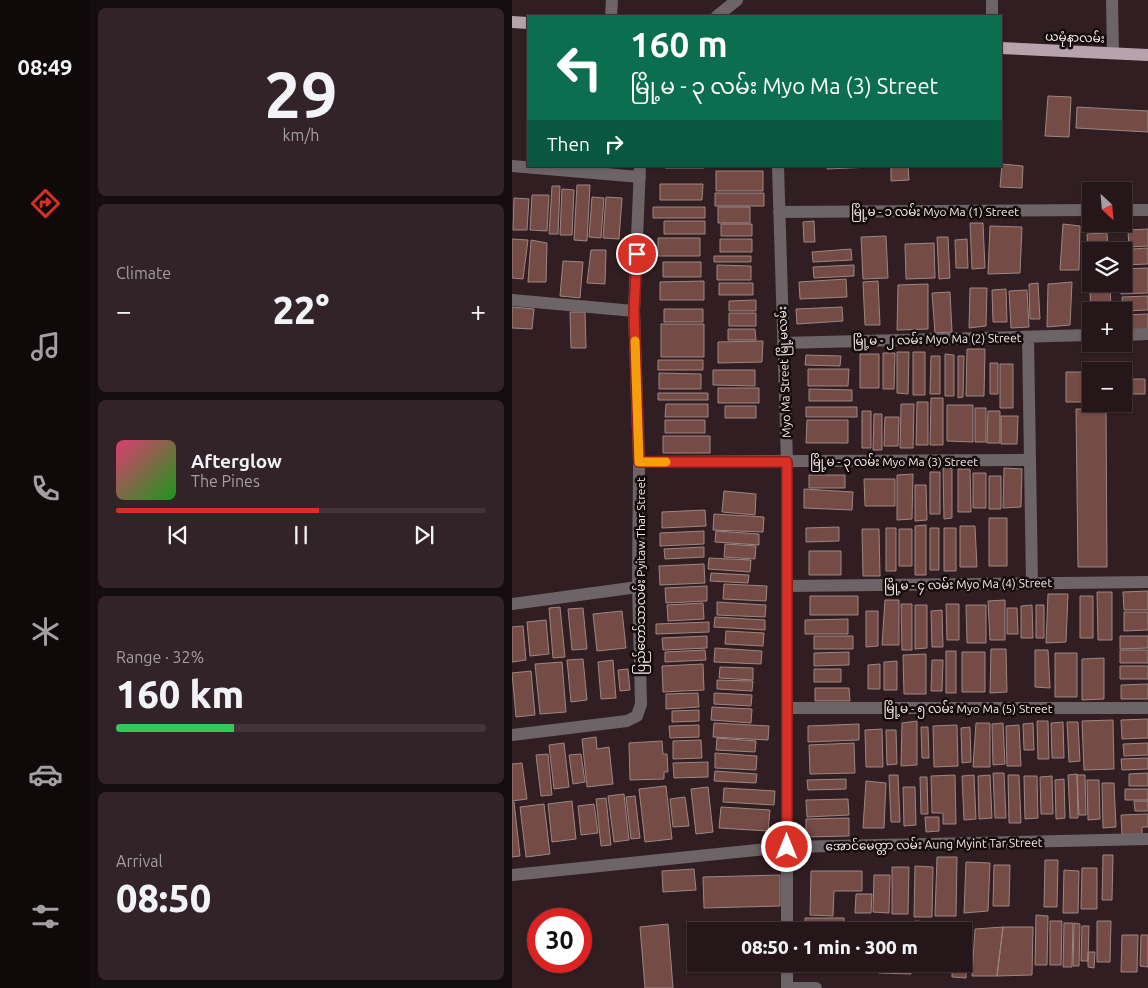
<!DOCTYPE html>
<meta charset="utf-8">
<style>
:root{--surface:#25161a;--page:#312327;--text:#f1f3f6;--muted:#a39fa2;--line:#423539;--accent:#d93025}
body{margin:0;font-family:Ubuntu,"Noto Sans Myanmar",sans-serif;background:var(--page);color:var(--text);height:100vh;display:flex;flex-direction:column;font-size:19px;white-space:nowrap}
*{box-sizing:border-box;margin:0}
p{font-size:16px;color:var(--muted)}
.icon{flex:none;width:28px;height:28px;fill:none;stroke:currentColor;stroke-width:2;stroke-linecap:round;stroke-linejoin:round}
.map{position:relative;flex:1;overflow:hidden}
.drawer{display:flex;flex-direction:column;gap:8px;padding:8px;background:#140c0e;width:422px}
.drawer>*{flex:none}
.hud{position:absolute;left:15px;top:15px;width:475px;height:152px;border-radius:0px;box-shadow:0 1px 4px #0004,0 0 0 1px var(--line);background:#0b6e4f;color:#fff;overflow:hidden}
.needle{width:32px;rotate:154deg}
.buttons{position:absolute;left:570px;top:182px;display:grid;gap:10px}
.buttons a{display:grid;place-items:center;width:50px;height:50px;border-radius:0px;background:var(--surface);box-shadow:0 1px 4px #0004,0 0 0 1px var(--line);font-size:25px}
.speed{position:absolute;left:15px;top:908px;display:flex;gap:10px;font-size:25px;font-weight:700;text-align:center}
.speed>*{display:grid;place-content:center;width:65px;height:65px;border-radius:50%;background:var(--surface);box-shadow:0 1px 4px #0004,0 0 0 1px var(--line);line-height:1}
.speed .limit{border:8px solid #d22;background:#fff;color:#111}
.pin{position:absolute;display:grid;place-items:center;width:42px;height:42px;color:#fff;margin:-21px;border:2px solid #fff;border-radius:50%;box-shadow:0 1px 5px #0007}
.me{position:absolute;width:55px;margin:-28px;rotate:0deg;stroke-linejoin:round;filter:drop-shadow(0 0 4px #0008)}
.turn{display:flex;align-items:center;gap:18px;height:105px;padding:0 20px;font-size:22px}
.turn .icon{width:65px;height:65px;stroke-width:2.5}
.turn b{display:block;font-size:35px;line-height:42px}
.then{display:flex;align-items:center;height:48px;padding:0 20px;background:#0003;gap:10px;font-size:19px}
.big{font-size:38px;font-weight:800;line-height:1.1}
.drawer .widget{flex:1;display:flex;flex-direction:column;justify-content:center;gap:8px;min-width:0;padding:0 18px;border-radius:8px;background:var(--page)}
.drawer .dial{align-items:center;gap:0}
.dial b{font-size:65px;line-height:1}
.song{display:flex;align-items:center;gap:15px}
.cover{width:60px;height:60px;border-radius:8px;background:linear-gradient(135deg,hsl(340 70% 55%),hsl(120 70% 35%))}
.played{height:5px;border-radius:2px;background:linear-gradient(90deg,var(--accent) 55%,var(--line) 55%)}
.keys{display:flex;justify-content:space-around;direction:ltr}
.heat{display:flex;justify-content:space-between;align-items:center;font-size:28px;direction:ltr}
.charge{height:8px;border-radius:4px;background:linear-gradient(90deg,#34c759 32%,var(--line) 0)}
.trip{position:absolute;left:175px;top:922px;width:285px;height:50px;border-radius:0px;background:var(--surface);box-shadow:0 1px 4px #0004,0 0 0 1px var(--line);font-weight:800;line-height:50px;text-align:center}
main{display:flex;flex:1;min-height:0}
.tab-bar{display:flex;flex-direction:column;width:90px;justify-content:space-around;align-items:center;background:#0f090a;color:var(--muted)}
.tab-bar .icon{width:35px;height:35px}
.tab-bar .selected{color:var(--accent)}
.tab-bar b{font-size:22px;color:var(--text)}
.map>svg:first-child{display:block}
.building{fill:#754c45;stroke:#9d8682}
.lines{fill:none;stroke-linecap:round;stroke-linejoin:round}
.minor{stroke:#6d6468;stroke-width:12}
.major{stroke:#b6a3ac;stroke-width:12}
.route-casing{stroke:#8d1f18;stroke-width:12}
.route{stroke:#d93025;stroke-width:9}
.slow{stroke:#f59e0b;stroke-width:9}
.labels{text-anchor:middle;dominant-baseline:central;stroke-width:5;stroke-linejoin:round;paint-order:stroke}
.street-label{font-size:12px;fill:#f5e8ea;stroke:#130b0c}
</style>
<main>
<nav class="tab-bar">
<b>08:49</b>
<svg class="icon selected" aria-label="directions" viewBox="0 0 24 24"><path d="M12 3l9 9-9 9-9-9zM9 14v-3h6M13 9l2 2-2 2"/></svg>
<svg class="icon" aria-label="music" viewBox="0 0 24 24"><path d="M9 18V5l10-2v13"/><circle cx="6" cy="18" r="3"/><circle cx="16" cy="16" r="3"/></svg>
<svg class="icon" aria-label="phone" viewBox="0 0 24 24"><path d="M5 4h4l2 5-3 2q2 4 5 5l2-3 5 2v4C11 20 4 13 5 4z"/></svg>
<svg class="icon" aria-label="climate" viewBox="0 0 24 24"><path d="M12 3v18M4 7l16 10M4 17L20 7"/></svg>
<svg class="icon" aria-label="car" viewBox="0 0 24 24"><path d="M5 17H2v-5l4-1 3-4h7l3 4 3 1v5h-3M9 17h6M6 11h13"/><circle cx="7" cy="17" r="2"/><circle cx="17" cy="17" r="2"/></svg>
<svg class="icon" aria-label="filters" viewBox="0 0 24 24"><path d="M4 7h16M4 17h16"/><circle cx="9" cy="7" r="2"/><circle cx="15" cy="17" r="2"/></svg>
</nav>
<section class="drawer">
<div class="widget dial"><b>29</b><p>km/h</p></div>
<div class="widget"><p>Climate</p>
<div class="heat"><a>−</a><b class="big">22°</b><a>+</a></div>
</div>
<div class="widget">
<div class="song"><i class="cover"></i><div><b>Afterglow</b><p>The Pines</p></div></div>
<div class="played"></div>
<div class="keys"><svg class="icon" aria-label="previous" viewBox="0 0 24 24"><path d="M18 5L8 12l10 7zM5 5v14"/></svg><svg class="icon" aria-label="pause" viewBox="0 0 24 24"><path d="M8 5v14M16 5v14"/></svg><svg class="icon" aria-label="next" viewBox="0 0 24 24"><path d="M6 5l10 7-10 7zM19 5v14"/></svg></div>
</div>
<div class="widget"><p>Range · 32%</p><b class="big">160 km</b><div class="charge"></div></div>
<div class="widget"><p>Arrival</p><b class="big">08:50</b></div>
</section>
<div class="map">
<svg width="636" height="988" viewBox="0 0 636 988">
<rect width="100%" height="100%" fill="#311e22"/>
<path class="building" d="M536,96L559,97L557,137L533,136Z
M565,107L636,111V132L564,128Z
M490,164L511,166L510,188L488,187Z
M153,166H192V168H153Z
M315,166H360V167L315,169Z
M379,166H396L397,180L379,181Z
M204,171H251V191H204Z
M148,184H191L190,200H148Z
M65,185H78L75,241L62,240Z
M40,186H48L46,234H37Z
M50,189L62,190L60,235H48Z
M203,193H252V206H203Z
M20,195H37L35,231L18,230Z
M80,197L92,198L89,238L77,237Z
M94,197L110,198L107,239L91,238Z
M2,198L17,199L15,230H1Z
M141,207H193V218H141Z
M206,207H238V223H206Z
M152,221H193V234H152Z
M302,221L303,242H292L291,222Z
M458,223H471L473,268L460,269Z
M209,224H240V236H209Z
M551,224L568,226L567,270H548Z
M478,226L510,227L508,273L476,274Z
M636,229V246L617,247L616,230Z
M595,233L596,251H579V284H598L599,311H579L575,234Z
M374,236L376,278L351,279L349,237Z
M425,237H436L438,278L427,279Z
M146,238H188V256H146Z
M0,239L16,240L11,279L0,278Z
M208,239H240V252H208Z
M455,239L456,268H444L443,240Z
M19,240L35,243L34,282H16Z
M422,243L423,278L394,279L393,244Z
M636,248V264L611,265V251H606V250Z
M339,249L340,260L301,262L300,252Z
M79,250H94L93,284L75,283Z
M202,256H239V262H202Z
M51,261L71,262L68,298L48,296Z
M151,262H189V277H151Z
M205,265L239,266V280H205Z
M342,265V276L302,278L301,267Z
M636,268V293L609,294L608,284H611V269Z
M334,279L335,297L288,299L287,282Z
M192,281V300H148V282Z
M366,281L368,325H353L351,282Z
M560,282L558,325L535,327L536,284Z
M207,283H241V295H207Z
M526,283L528,319H518L517,284Z
M416,284V329L385,330L386,285Z
M458,288H475L474,326L457,328Z
M494,289L495,322H481L480,290Z
M515,290L517,327L499,328L497,291Z
M438,292L440,332L423,333L420,293Z
M636,296V310L611,311L610,297Z
M244,300V311H217V301Z
M0,307L22,309L20,329L0,328Z
M330,307L331,321L285,324L284,309Z
M152,309H191V322H152Z
M58,312H73L74,348H59Z
M217,313H244V326H217Z
M636,314V330L611,331V315Z
M149,324H192V357H149Z
M216,329H243L244,340H216Z
M251,341L250,362L206,363V342Z
M455,349H473L472,396H454Z
M385,352H397L396,394L385,393Z
M401,352H413V395H401Z
M371,353H383L382,389H371Z
M348,354H367V388H348Z
M433,354L442,355V396H433Z
M294,355L329,356L328,366L293,365Z
M419,356H428V394H418Z
M446,356H452L451,397L446,398Z
M146,360H191V370H146Z
M478,363H486V394H478Z
M488,364H501V408H488Z
M296,369H337L336,386H296Z
M201,370H243V386L201,385Z
M554,372H579V402H554Z
M147,373L189,374V389H147Z
M611,379H633V394H611Z
M206,388H247V403H206Z
M297,389L340,390V401H297Z
M146,393H196V400H146Z
M419,398H431V445H418Z
M405,402H416V445H404Z
M154,404H196V417H153Z
M389,404H402L401,448H388Z
M435,405H461V442L435,441Z
M213,406H244V418H213Z
M294,407H345V417H294Z
M463,408H474V442H463Z
M564,409H594L595,567H566Z
M350,411H359V448H350Z
M476,411H488V443H475Z
M362,414H370V450H361Z
M489,416H506L505,444H489Z
M373,417H387L386,446H372Z
M153,420H193V433H153Z
M295,420H336V443H294Z
M151,436H198V453H151Z
M431,468H440V518L432,519Z
M492,468L510,469L509,507L491,508Z
M446,469H458L459,512H446Z
M418,472H428V514H418Z
M461,473H474V508H461Z
M401,474L400,519L385,520V475Z
M297,475H333V488H297Z
M477,476H489V509H477Z
M352,479H383V506H353Z
M403,485H414L415,520L403,521Z
M292,489L341,492L340,510L292,508Z
M212,491L244,494L243,515L210,512Z
M193,510L194,526L150,528V512Z
M202,514L252,517L251,532L201,530Z
M477,518H495V566H477Z
M414,525V575H403V526Z
M448,526H463L465,567H448Z
M327,527V541L294,542V528Z
M374,528H384V571H374Z
M418,528H427V570H418Z
M432,528H444V571H432Z
M350,529H367L368,576H351Z
M387,529H400V566H387Z
M192,531V544L148,546V533Z
M204,531L247,534V545L203,542Z
M213,544L244,546L243,559L212,557Z
M192,547V557L153,559L152,549Z
M297,551H329V575H297Z
M197,558L239,560L238,572L196,569Z
M192,564L193,583L148,585L147,566Z
M199,573L237,575L236,583L198,581Z
M212,584L255,586L254,601L211,599Z
M195,586V601L154,603L153,588Z
M636,591V610H612L611,592Z
M585,592H600V640H586Z
M536,594H556L554,642L534,643Z
M298,596H346V615H298Z
M568,596H581V638H568Z
M373,600H387V645H370Z
M493,600V640H478L476,601Z
M205,602L254,605L253,617L205,615Z
M191,603L192,619L156,621L155,605Z
M389,604H400V650H390Z
M434,604H447V640H435Z
M403,605H415V648L403,649Z
M454,605H474V643H455Z
M520,605L521,638H509V606Z
M524,605H532V638H524Z
M48,607L53,657L41,658L37,608Z
M71,608L75,649L60,650L56,609Z
M495,608H505L506,634H495Z
M430,610L431,647H420L419,611Z
M110,611L114,648L85,651L81,614Z
M354,611H366V646L354,647Z
M612,612H636V630L612,631Z
M203,617L253,620V630L202,627Z
M336,619V634H293V620Z
M34,620L37,654L18,656L15,622Z
M197,622V632L144,634V624Z
M11,626L14,660L0,662V627Z
M214,631L252,633L251,646L213,644Z
M195,636V648L151,650L150,638Z
M302,636H341V649H302Z
M608,636H636V648L608,649Z
M203,648L250,651L249,664L202,662Z
M479,649H494L495,692L478,693Z
M193,650L194,660L153,662V652Z
M523,650H536L538,688L523,687Z
M608,650H636V663H608Z
M434,651H444V693H434Z
M337,652V665L302,666V653Z
M450,652H473V692H450Z
M543,653H565V697H543Z
M414,654V694H392L391,655Z
M592,658V699L570,700V659Z
M71,659L75,700L59,702L55,660Z
M101,660L104,698L89,699L86,662Z
M420,660H431L430,691H419Z
M385,661V690H372V662Z
M50,662L54,712L28,714L23,664Z
M191,664L192,690L151,692L150,666Z
M368,664V689H356V665Z
M608,666H636V679H608Z
M208,667L241,668V680L207,678Z
M116,669L118,690L108,691L106,670Z
M302,669H329V682H302Z
M19,671L23,715L4,717L0,673Z
M205,680L241,681L240,691L205,689Z
M636,684V699H609V685Z
M303,688H337L338,701H303Z
M186,693L187,707L154,709V694Z
M202,693L240,695L239,706L202,704Z
M200,707L240,709L239,723L199,720Z
M187,710V721L160,722V711Z
M636,719V738L610,739L609,720Z
M601,720L602,769L572,770L570,721Z
M405,721V765L389,766L390,723Z
M525,721H536L537,759H526Z
M551,722L552,758H540L539,723Z
M555,722H566L568,761L557,762Z
M202,723L257,726L256,740L201,737Z
M464,723H478V767H461Z
M491,723L493,764L481,765L480,724Z
M521,723L522,750H512L511,724Z
M347,724V740L296,742V726Z
M187,725V737L158,738L157,726Z
M445,725L446,766L422,767L421,726Z
M507,725L509,766H495L494,726Z
M409,727H416L417,758H410Z
M458,727L459,762L450,763L449,728Z
M370,729L371,767H354L353,730Z
M374,730H384L385,764L375,765Z
M84,737L85,749L97,747L101,784L75,787L70,739Z
M205,738L244,741L243,752L204,750Z
M189,740L190,758L161,759V741Z
M150,741L151,754H155L156,772H152V779L118,780L117,743Z
M52,743L57,787L42,789L37,745Z
M342,743L343,773L298,774L297,745Z
M636,743V755L612,756L611,744Z
M203,753L245,756L244,770L203,768Z
M36,754L40,795L29,796L24,755Z
M69,754L73,782L61,784L57,755Z
M636,758V769L610,770L609,759Z
M196,762V777L162,778L161,763Z
M10,763L15,799L0,801V764Z
M203,771L245,774L244,783L202,781Z
M481,773H492L494,818H483Z
M636,773V786H617V774Z
M565,774L566,818H558L556,775Z
M377,775H386L388,822H379Z
M443,775L444,824H431V813H420L419,776Z
M462,775L464,819L452,820L450,776Z
M478,775L480,818L467,819L466,776Z
M496,775H507L509,823H497Z
M565,775H573L574,815H567Z
M512,776H525L526,818L513,819Z
M540,776L541,814H529L528,777Z
M408,777H415L416,814H409Z
M334,779V789L296,790L295,780Z
M552,779L553,818L544,819L543,780Z
M575,780H587L588,819L576,820Z
M354,781L374,783L372,828H351Z
M590,783H602L604,827L591,828Z
M154,786L160,839L133,842L127,789Z
M196,787L201,832L184,834L179,789Z
M391,787H403L404,825L392,826Z
M212,788L263,791L262,805L211,802Z
M613,789H636V800H613Z
M112,794L117,840L102,842L96,796Z
M123,796L128,838L119,839L114,797Z
M173,797L177,826L161,827L158,799Z
M94,798L99,845L89,846L84,799Z
M336,799L337,815L295,817L294,800Z
M60,801L64,839L40,842L36,804Z
M622,801H636V811H623Z
M0,802H2L8,856L0,857Z
M32,804L38,854L14,857L8,807Z
M82,804L86,833L69,835L66,806Z
M209,807L258,810L256,831L207,828Z
M636,814V827H630V835H610L609,815Z
M413,817H427V831L414,832Z
M337,818V836L294,837V819Z
M591,855H601L600,900H590Z
M425,857H445L444,916H423Z
M533,860H546L545,907H532Z
M454,862L478,863L476,911L452,913Z
M482,865H498L497,906H481Z
M403,866L421,867L420,917H402Z
M380,867H397L396,914H380Z
M570,868H585V909H569Z
M182,869L184,890L151,892L150,871Z
M552,870L567,871L566,913H551Z
M299,871H350V891H322L321,916L298,915Z
M268,875V906L192,908L191,877Z
M362,875H378L377,913L361,912Z
M344,894H360L359,913H343Z
M524,915L536,916L535,965H523Z
M293,918H332V929L293,928Z
M403,921L417,922L416,931H403Z
M538,921H550L549,965H538Z
M585,921H599L598,962H585Z
M368,922L400,923V931H368Z
M420,922L431,923L430,931H420Z
M432,923H440L439,931H432Z
M552,923H561L560,967H551Z
M562,923L568,924L567,966H561Z
M156,924L161,988H133L128,927Z
M570,926H577L576,961H569Z
M491,927H521L520,975L485,976Z
M491,927L485,976H460L463,929Z
M610,935H626L625,972H609Z
M629,935H636V967L628,966Z
M451,940H455L454,978L440,977V964H451Z
M576,952H583L582,968L576,967Z
M349,964H363V968H348Z
M367,964H399V974L367,973Z"/>
<g class="lines">
<path class="minor" d="M600,0L601,52
M99,16L100,0
M205,16L225,0
M480,16V0
M0,166L128,177
M266,166L275,462V931
M611,210H636
M267,212L579,210
M0,300L122,311
M611,335L636,334
M516,337L520,583
M271,343L579,335
M127,462L518,460
M276,586L636,582
M0,604L126,587
M276,708H636
M0,735L115,721L125,716L129,704L126,587L127,462L122,311L128,166
M0,875L275,847L636,839
M275,988H304
M275,988V964"/>
<path class="major" d="M0,22L16,23
M489,48L636,55"/>
</g>
<g class="lines">
<g class="route-casing">
<path id="route" d="M125,254L122,311L127,462H275V847"/>
</g>
<use href="#route" class="route"/>
<path class="slow" d="M123,341L127,462H154"/>
</g>
<g class="labels">
<g class="street-label">
<text transform="translate(563 37) rotate(2)">ယမုံနာလမ်း</text>
<text x="423" y="211">မြို့မ - ၁ လမ်း Myo Ma (1) Street</text>
<text transform="translate(425 339) rotate(-1)">မြို့မ - ၂ လမ်း Myo Ma (2) Street</text>
<text transform="translate(272 372) rotate(-92)">Myo Ma Street မြို့မလမ်း</text>
<text x="382" y="461">မြို့မ - ၃ လမ်း Myo Ma (3) Street</text>
<text transform="translate(128 576) rotate(-90)">ပြည်တော်သာလမ်း Pyitaw Thar Street</text>
<text transform="translate(456 584) rotate(-1)">မြို့မ - ၄ လမ်း Myo Ma (4) Street</text>
<text x="456" y="708">မြို့မ - ၅ လမ်း Myo Ma (5) Street</text>
<text transform="translate(422 844) rotate(-1)">အောင်မေတ္တာ လမ်း Aung Myint Tar Street</text>
</g>
</g>
</svg>
<div class="buttons">
<a><svg class="needle" viewBox="-14 -14 28 28"><path d="M0-13l5 13h-10z" fill="#e53935"/><path d="M0 13l5-13h-10z" fill="#a39fa2"/></svg></a>
<a><svg class="icon" aria-label="layers" viewBox="0 0 24 24"><path d="M12 4l9 5-9 5-9-5zM3 14l9 5 9-5"/></svg></a>
<a>+</a>
<a>−</a>
</div>
<div class="speed"><div class="limit">30</div></div>
<div class="pin" style="left:125px;top:254px;background:#d93025"><svg class="icon" aria-label="arrive" viewBox="0 0 24 24"><path d="M6 21V4h12l-3 4 3 4H6"/></svg></div>
<svg class="me" style="left:275px;top:847px" viewBox="-20 -20 40 40"><circle r="17" fill="#d93025" stroke="#fff" stroke-width="3"/><path d="M0-11L8 9 0 5-8 9z" fill="#fff"/></svg>
<div class="trip">08:50 · 1 min · 300 m</div>
<div class="hud">
<div class="turn"><svg class="icon" aria-label="left" viewBox="0 0 24 24"><path d="M17 20v-9H6M10 6l-5 5 5 5"/></svg><div><b>160 m</b>မြို့မ - ၃ လမ်း Myo Ma (3) Street</div></div>
<div class="then">Then<svg class="icon" aria-label="right" viewBox="0 0 24 24"><path d="M7 20v-9h11M14 6l5 5-5 5"/></svg></div>
</div>
</div>
</main>
